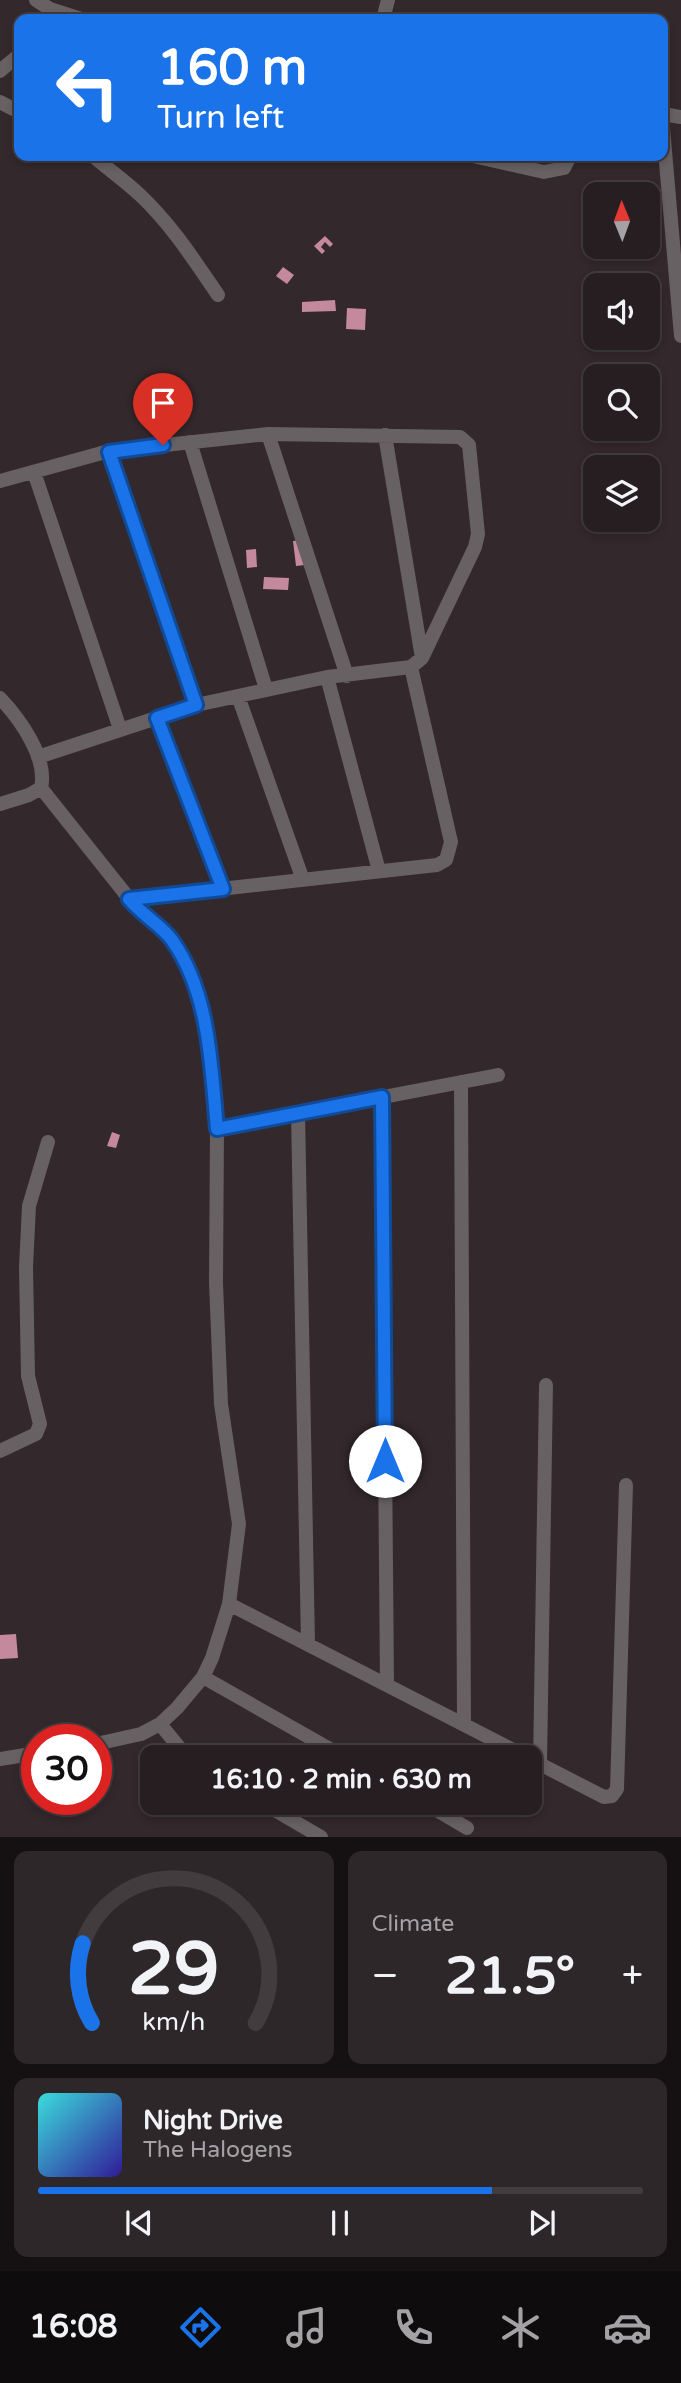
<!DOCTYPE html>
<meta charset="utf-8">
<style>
:root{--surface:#261e21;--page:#2e272a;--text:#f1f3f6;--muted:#a4a2a5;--line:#423c3f;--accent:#1a73e8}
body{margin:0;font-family:"Varela Round",sans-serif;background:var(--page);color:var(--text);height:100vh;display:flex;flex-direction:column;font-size:26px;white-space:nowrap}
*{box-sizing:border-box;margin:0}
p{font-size:23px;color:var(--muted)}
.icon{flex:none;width:38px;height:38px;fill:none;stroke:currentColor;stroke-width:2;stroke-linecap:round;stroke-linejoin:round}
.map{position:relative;height:1837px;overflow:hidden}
.sheet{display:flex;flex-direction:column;gap:14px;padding:14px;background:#151012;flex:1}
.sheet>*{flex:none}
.hud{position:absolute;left:14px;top:14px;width:654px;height:147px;border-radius:14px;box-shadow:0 4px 10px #0003,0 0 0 2px var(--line);background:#1a73e8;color:#fff;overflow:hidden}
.needle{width:46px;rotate:359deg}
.tools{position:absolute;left:583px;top:182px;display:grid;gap:14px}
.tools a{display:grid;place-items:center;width:77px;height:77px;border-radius:14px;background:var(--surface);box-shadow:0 4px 10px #0003,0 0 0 2px var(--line);font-size:35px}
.speed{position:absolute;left:21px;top:1724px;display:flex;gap:14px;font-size:35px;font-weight:700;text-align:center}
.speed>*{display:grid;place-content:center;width:91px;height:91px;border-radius:50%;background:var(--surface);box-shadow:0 4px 10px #0003,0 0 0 2px var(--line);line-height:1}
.speed .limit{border:10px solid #d22;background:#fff;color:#111}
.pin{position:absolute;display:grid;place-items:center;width:60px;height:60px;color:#fff;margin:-72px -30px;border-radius:50% 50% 50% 0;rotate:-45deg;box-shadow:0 0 7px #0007}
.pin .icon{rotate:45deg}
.me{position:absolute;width:77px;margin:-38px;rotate:0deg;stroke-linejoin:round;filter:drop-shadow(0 0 5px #0008)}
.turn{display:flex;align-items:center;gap:24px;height:147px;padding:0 28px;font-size:32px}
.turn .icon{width:91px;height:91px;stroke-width:2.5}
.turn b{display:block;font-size:49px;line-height:60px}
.big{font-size:52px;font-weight:700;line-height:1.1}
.sheet .card{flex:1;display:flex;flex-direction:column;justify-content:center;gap:10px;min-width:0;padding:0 24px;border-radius:14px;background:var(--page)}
.sheet .dial{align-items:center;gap:0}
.dial svg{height:182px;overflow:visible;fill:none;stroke:var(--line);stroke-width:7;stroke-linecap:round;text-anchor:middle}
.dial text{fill:var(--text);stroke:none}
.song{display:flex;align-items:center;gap:21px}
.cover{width:84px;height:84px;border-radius:10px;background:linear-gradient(135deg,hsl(180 70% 55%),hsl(250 70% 35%))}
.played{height:7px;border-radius:4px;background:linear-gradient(90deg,var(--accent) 75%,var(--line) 75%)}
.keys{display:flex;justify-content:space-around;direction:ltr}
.heat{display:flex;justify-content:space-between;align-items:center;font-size:38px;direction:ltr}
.sheet .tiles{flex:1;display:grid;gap:14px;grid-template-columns:1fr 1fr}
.card:last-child{grid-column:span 2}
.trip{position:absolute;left:140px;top:1745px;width:402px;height:70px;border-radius:14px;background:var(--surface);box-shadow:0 4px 10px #0003,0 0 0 2px var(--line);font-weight:700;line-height:70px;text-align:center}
.tabs{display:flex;height:112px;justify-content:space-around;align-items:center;background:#0f0c0d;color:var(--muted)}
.tabs .icon{width:49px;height:49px}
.tabs .selected{color:var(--accent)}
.tabs b{font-size:32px;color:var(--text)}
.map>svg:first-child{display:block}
.building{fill:#c5899e}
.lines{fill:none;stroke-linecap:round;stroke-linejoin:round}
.street{stroke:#676163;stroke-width:14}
.route-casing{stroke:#114b97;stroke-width:18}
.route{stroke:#1a73e8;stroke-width:12}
</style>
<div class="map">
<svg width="681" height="1837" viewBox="0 0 681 1837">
<rect width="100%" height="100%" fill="#33282c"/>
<path class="building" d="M325,236L333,244L330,247L325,242L321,247L325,251L322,254L314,246Z
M283,267L294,275L287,284L276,276Z
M335,300L336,311L302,312V302Z
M347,308L366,309L365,330L346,329Z
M302,540L305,565L296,566L293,541Z
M256,549L257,567L247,568L246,550Z
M264,577L289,578L288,590L263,589Z
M112,1132L120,1135L116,1148L107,1146Z
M16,1634L18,1658L0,1659V1635Z"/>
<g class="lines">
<path class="street" d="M36,0L50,9L81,19
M383,19L388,0
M0,71L19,55
M0,102L19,112
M663,114L681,117
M663,128L681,336
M93,156C108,169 125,181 140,195C171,224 194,260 218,295
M473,156L544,172L564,168L570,156
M268,434L347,676
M385,435L422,658
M190,442L266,689
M109,451L196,705
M34,472L120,729
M0,481L109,451L268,434L460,437L469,445L478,534L475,547L422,658L411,667L327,677L196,705L38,757
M327,677L379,871
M238,696L303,880
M0,698C20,719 48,758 41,788L29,795L0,804
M157,718L223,889
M41,788L139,911L170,937L186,960L209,1039L217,1129L216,1283L221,1404L239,1524L229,1604L212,1658L203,1677L177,1708L160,1724L141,1734L96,1744
M129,899L437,865L446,860L451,842L411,667
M461,1082L464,1724
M382,1097L387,1685
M298,1113L308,1644
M217,1129L498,1075
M0,1451L36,1434L40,1424L28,1376L26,1267L29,1206L48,1142
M229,1604L527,1757
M203,1677L344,1757
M160,1724L187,1757
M0,1759L37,1753
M530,1759L604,1797L612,1796L617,1789L626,1485
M540,1764L546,1385
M261,1802L321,1837
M423,1802L467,1828"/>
</g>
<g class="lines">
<g class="route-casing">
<path id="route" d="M163,445L109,452L196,705L157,718L223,889L129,899C142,915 161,925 172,940C210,994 211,1066 217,1129L382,1097L385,1461"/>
</g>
<use href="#route" class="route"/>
</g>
</svg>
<div class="tools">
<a><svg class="needle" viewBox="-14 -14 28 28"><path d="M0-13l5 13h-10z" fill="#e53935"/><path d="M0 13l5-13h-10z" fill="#a4a2a5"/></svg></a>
<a><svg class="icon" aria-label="sound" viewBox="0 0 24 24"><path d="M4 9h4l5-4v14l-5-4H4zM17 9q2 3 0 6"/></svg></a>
<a><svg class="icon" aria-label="search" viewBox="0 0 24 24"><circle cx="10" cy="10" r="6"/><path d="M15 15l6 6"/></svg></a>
<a><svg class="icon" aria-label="layers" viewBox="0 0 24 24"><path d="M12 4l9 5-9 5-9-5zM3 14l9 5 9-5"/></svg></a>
</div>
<div class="speed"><div class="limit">30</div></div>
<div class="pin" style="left:163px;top:445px;background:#d93025"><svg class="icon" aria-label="arrive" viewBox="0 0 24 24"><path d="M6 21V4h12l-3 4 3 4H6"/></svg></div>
<svg class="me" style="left:385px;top:1461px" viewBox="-20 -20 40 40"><circle r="19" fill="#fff"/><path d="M0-13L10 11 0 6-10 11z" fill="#1a73e8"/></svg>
<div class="trip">16:10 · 2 min · 630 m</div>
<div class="hud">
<div class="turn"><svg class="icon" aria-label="left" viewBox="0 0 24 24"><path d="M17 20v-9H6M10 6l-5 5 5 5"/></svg><div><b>160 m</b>Turn left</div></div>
</div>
</div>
<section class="sheet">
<div class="tiles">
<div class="card dial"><svg viewBox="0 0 100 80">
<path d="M14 69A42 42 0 1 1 86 69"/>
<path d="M14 69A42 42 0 0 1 10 34" stroke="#1a73e8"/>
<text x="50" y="56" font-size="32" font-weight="700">29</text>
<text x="50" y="72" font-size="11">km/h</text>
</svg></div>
<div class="card"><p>Climate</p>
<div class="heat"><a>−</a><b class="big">21.5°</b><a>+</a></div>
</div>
<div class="card">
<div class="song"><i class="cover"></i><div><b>Night Drive</b><p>The Halogens</p></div></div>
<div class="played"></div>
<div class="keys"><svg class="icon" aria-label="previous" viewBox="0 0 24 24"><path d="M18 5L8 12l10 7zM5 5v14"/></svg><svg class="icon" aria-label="pause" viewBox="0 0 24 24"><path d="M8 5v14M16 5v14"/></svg><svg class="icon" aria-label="next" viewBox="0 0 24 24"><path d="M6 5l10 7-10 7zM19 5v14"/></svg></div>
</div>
</div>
</section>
<nav class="tabs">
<b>16:08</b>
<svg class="icon selected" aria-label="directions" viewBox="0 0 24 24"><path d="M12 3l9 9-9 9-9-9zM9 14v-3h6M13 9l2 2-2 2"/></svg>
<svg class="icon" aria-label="music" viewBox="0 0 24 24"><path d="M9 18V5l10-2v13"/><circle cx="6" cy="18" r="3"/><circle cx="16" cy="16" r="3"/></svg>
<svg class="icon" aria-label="phone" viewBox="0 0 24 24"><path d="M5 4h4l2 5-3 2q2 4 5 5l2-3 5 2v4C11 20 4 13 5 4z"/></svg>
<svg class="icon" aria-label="climate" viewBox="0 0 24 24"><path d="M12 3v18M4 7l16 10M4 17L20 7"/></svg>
<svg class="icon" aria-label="car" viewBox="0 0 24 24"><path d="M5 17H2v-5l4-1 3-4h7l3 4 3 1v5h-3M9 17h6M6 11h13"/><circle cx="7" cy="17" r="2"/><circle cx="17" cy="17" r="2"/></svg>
</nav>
